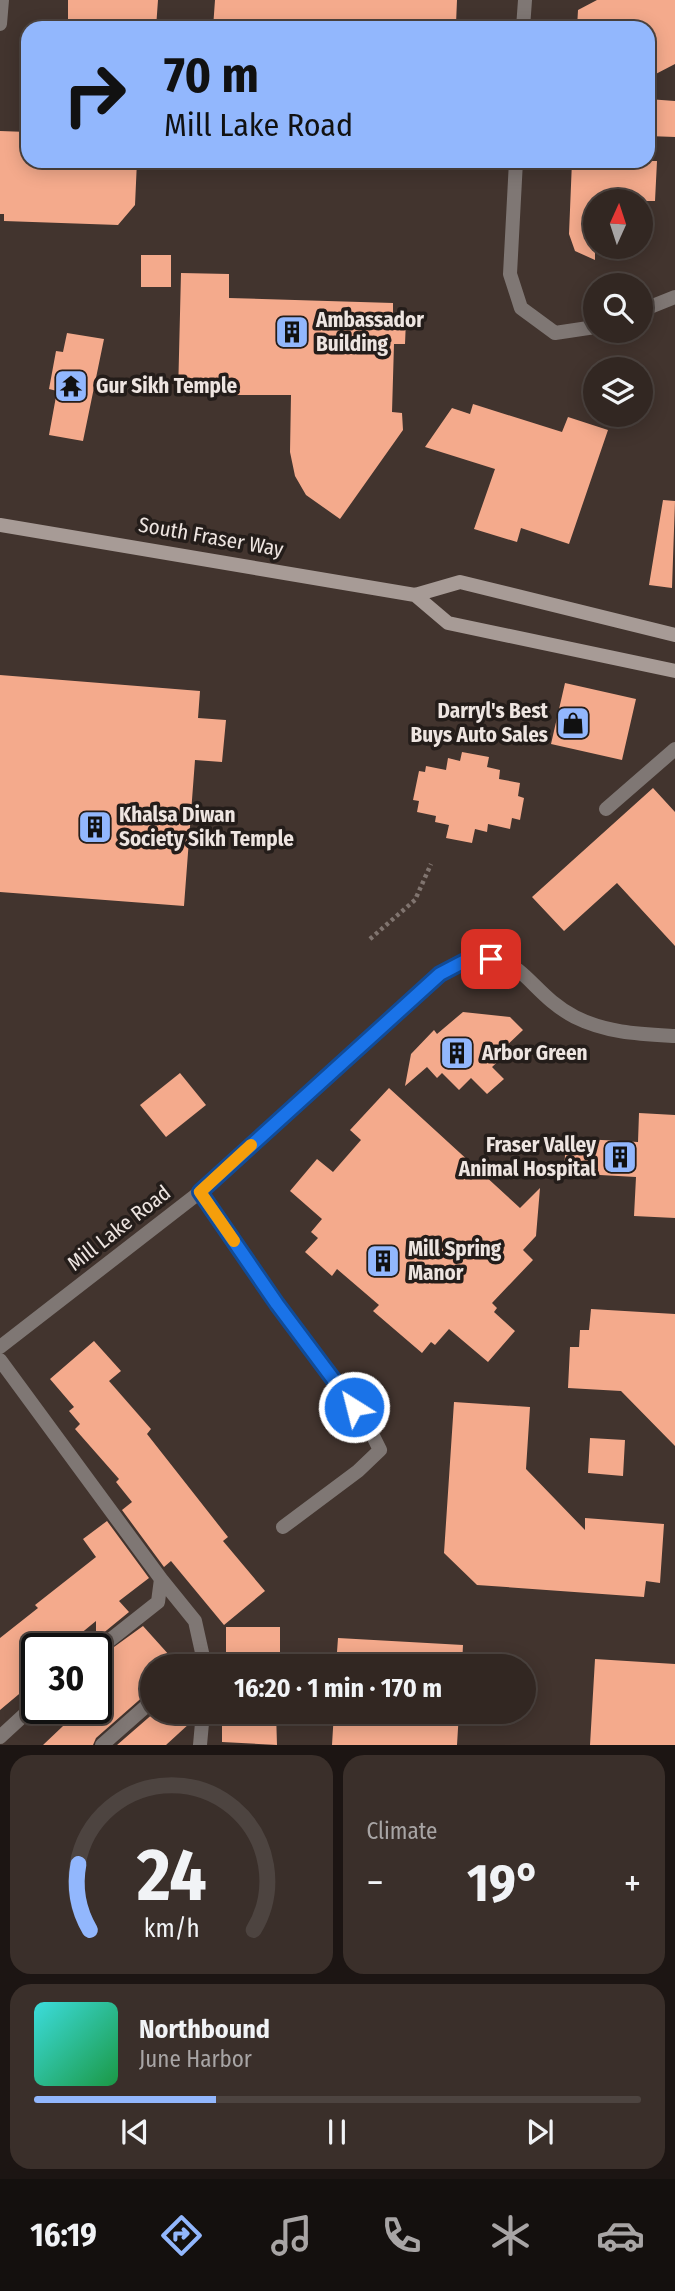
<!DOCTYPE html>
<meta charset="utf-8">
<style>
:root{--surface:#322722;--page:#3a2f2a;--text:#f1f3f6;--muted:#a8a5a5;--line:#4d4440;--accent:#92b7fd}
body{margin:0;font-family:"Fira Sans Condensed",sans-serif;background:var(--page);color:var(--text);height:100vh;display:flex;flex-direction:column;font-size:26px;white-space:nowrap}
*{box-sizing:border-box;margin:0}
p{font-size:23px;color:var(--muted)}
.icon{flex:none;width:38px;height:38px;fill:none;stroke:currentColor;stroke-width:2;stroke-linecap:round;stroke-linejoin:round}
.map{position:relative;height:1745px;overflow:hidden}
.sheet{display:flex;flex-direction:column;gap:10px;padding:10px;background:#1c1513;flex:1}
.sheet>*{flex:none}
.guide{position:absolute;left:21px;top:21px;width:634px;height:147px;border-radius:21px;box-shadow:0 4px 18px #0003,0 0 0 2px var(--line);background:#92b7fd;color:#111;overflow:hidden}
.needle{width:46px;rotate:3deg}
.buttons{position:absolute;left:583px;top:189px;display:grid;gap:14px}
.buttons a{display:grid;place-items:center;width:70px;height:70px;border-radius:50%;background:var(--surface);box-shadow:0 4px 18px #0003,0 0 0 2px var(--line);font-size:35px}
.speed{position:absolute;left:21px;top:1633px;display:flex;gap:14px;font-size:35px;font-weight:700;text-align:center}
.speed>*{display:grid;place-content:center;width:91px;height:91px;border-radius:50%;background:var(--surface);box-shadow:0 4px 18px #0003,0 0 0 2px var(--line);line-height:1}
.speed .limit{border:4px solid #111;border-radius:10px;background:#fff;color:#111}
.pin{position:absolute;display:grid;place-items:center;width:60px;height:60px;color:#fff;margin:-30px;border-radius:14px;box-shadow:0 4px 10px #0006}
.me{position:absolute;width:77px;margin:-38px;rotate:324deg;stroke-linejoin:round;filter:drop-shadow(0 0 5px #0008)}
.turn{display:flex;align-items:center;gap:24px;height:147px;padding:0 28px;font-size:32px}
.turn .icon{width:91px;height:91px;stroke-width:2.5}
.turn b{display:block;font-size:49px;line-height:60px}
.big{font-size:52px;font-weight:700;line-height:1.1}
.sheet .tile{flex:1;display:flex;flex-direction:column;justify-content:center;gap:10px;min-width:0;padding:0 24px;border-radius:21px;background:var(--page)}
.sheet .dial{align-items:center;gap:0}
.dial svg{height:182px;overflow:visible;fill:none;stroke:var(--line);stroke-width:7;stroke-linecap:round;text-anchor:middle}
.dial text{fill:var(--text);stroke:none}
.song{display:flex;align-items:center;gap:21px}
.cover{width:84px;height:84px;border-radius:10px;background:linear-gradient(135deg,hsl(180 70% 55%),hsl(140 70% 35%))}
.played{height:7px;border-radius:4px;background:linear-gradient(90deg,var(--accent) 30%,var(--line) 30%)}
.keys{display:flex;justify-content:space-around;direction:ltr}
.heat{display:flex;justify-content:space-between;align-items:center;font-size:38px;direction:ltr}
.sheet .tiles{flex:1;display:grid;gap:10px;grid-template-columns:1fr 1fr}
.tile:last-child{grid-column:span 2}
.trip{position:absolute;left:140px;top:1654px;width:396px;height:70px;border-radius:35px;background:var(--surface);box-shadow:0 4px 18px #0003,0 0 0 2px var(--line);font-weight:700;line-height:70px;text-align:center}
.tab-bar{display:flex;height:112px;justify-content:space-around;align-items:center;background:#14100e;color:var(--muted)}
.tab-bar .icon{width:49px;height:49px}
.tab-bar .selected{color:var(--accent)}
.tab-bar b{font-size:32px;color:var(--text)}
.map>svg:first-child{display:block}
.building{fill:#f4aa8c}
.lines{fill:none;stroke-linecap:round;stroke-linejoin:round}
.path{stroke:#80746f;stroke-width:4.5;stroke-dasharray:3.5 3.5;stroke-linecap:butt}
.lane{stroke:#7f7774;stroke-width:14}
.street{stroke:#7f7774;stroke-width:14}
.secondary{stroke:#a79b96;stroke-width:14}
.route-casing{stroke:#114b97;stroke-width:18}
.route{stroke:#1a73e8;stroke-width:12}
.slow{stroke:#f59e0b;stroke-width:12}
.labels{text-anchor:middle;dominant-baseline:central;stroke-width:7;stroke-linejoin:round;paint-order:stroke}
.poi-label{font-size:21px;font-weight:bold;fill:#eee5e1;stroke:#241d1a;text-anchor:start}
.street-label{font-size:21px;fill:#eee5e1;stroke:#241d1a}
</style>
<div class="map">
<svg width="675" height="1745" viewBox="0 0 675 1745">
<rect width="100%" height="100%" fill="#42342e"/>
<path class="building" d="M68,0H158L156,28H68Z
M215,0H457L456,24L399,22V28H213Z
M597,0H675V64L648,78V28H577L578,10Z
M648,99L675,101V137L648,136Z
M0,131L28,132V161H137L135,205L118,225L4,221V214H0Z
M572,161H657L655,201H595V260L575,251L569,234Z
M141,255H171V287H141Z
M181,273L229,274V298L393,303V320H406L405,344H394L392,412L402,413L403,430L340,519L306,495L295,476L290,452L291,395H178Z
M67,333L104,339L83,441L49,435L57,391L49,389L56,351L63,352Z
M473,404L562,432L568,417L608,430L569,544L521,528L517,542L474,529L495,469L425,447L452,408L470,414Z
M663,500L675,501L672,588L649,585Z
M0,675L200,691L198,718L226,720L222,762L195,760L184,906L0,892Z
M565,683L636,699L622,760L551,744Z
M462,752L489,757L487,767L500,770L499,779L520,783L518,796L524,798L520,820L512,818L510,829L488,824L487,832L475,829L472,843L446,838L449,825L435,822L436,816L417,812L419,801L413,800L419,771L425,772L426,766L446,770L448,758L460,761Z
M653,788L675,812V946L617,883L564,931L532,897Z
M463,1012L510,1017L523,1030L501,1051L505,1055L492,1067L504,1079L487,1094L471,1078L459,1090L442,1073L437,1078L427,1067L405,1086L411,1054L434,1030L437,1034Z
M180,1073L206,1105L166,1137L140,1105Z
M389,1088L520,1208L540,1188L536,1236L523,1250L533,1260L492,1303L497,1308L494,1312L515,1331L488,1362L449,1329L435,1345L431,1342L422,1353L373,1311L379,1305L337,1269L332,1276L305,1252L318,1238L311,1232L322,1219L290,1191L317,1159L333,1172L361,1140L350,1130Z
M639,1113L675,1115V1218L634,1216L636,1177L564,1173L566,1138L638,1142Z
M591,1309L675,1314V1446L621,1391L568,1388L570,1347H579L580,1330H589Z
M94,1341L121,1371L109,1381L151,1429L147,1434L228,1537L223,1541L265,1591L224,1625L171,1561L164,1567L122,1510L132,1502L116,1482L119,1479L75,1429L80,1424L69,1411L74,1407L50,1379Z
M454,1402L530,1407L526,1469L585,1530V1518L664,1524L660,1583L646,1581L644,1597L477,1585L444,1553Z
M590,1438L625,1440L623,1476L588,1473Z
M107,1521L149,1578L119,1601L129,1612L96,1639V1621L63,1648H37V1679L0,1710V1638L38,1608L35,1605L96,1557L83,1539Z
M143,1626L179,1666H152V1692L146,1694L96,1738L93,1745H43L82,1708H96V1660Z
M226,1627H280V1666H226Z
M338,1638L463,1645L462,1666H336Z
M595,1659L675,1664V1745H590Z
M155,1712H179L190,1723L166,1745H117Z
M222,1712H276L277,1745L222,1742Z
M334,1712H459L457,1745H332Z"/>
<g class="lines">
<path class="path" d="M370,939L415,900L431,864"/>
<path class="lane" d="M606,809L675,749
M0,1360L161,1579L195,1621L205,1666
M96,1651L158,1602L161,1579
M0,1737L37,1703
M102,1745L152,1701
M200,1745L203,1712"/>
<path class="street" d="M0,24L2,0
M523,28L525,0
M516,161L510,274L521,308L555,333L595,327
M640,311L675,297
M200,1192L277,1304L369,1428L380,1450L358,1471L283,1527
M0,1347L200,1192L440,974C521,933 519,988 575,1017C607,1033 640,1034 675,1036"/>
<path class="secondary" d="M0,525L415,595L460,582L675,635
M415,595L448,623L675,671"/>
</g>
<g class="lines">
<g class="route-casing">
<path id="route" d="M354,1407L277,1304L200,1192L440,974L463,962L491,959"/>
</g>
<use href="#route" class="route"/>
<path class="slow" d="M234,1241L200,1192L251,1145"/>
</g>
<defs>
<g id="building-square" transform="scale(1.75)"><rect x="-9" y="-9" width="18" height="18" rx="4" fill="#92b7fd" stroke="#241d1a"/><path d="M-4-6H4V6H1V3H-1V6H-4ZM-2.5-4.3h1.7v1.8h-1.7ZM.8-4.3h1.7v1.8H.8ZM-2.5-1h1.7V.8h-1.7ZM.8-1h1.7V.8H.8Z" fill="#111"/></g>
<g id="temple-square" transform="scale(1.75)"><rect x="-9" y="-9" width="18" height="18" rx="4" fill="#92b7fd" stroke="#241d1a"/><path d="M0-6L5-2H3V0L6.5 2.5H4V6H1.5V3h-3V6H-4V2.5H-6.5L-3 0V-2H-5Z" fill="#111"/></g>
<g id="shop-square" transform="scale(1.75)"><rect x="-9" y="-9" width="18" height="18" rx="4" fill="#92b7fd" stroke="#241d1a"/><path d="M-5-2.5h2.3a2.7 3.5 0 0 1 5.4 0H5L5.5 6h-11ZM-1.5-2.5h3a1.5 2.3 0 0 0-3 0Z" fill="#111"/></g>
</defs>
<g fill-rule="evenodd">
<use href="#building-square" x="292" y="332"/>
<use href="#temple-square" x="71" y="386"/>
<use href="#shop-square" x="573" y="723"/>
<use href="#building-square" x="95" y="827"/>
<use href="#building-square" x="457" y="1053"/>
<use href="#building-square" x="620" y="1157"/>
<use href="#building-square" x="383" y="1261"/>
</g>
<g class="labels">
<g class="poi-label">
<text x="316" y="320">Ambassador<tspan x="316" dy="24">Building</tspan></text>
<text x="96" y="386">Gur Sikh Temple</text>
<text x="548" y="711" text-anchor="end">Darryl's Best<tspan x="548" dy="24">Buys Auto Sales</tspan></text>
<text x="119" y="815">Khalsa Diwan<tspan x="119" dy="24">Society Sikh Temple</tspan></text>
<text x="482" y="1053">Arbor Green</text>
<text x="596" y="1145" text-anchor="end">Fraser Valley<tspan x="596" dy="24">Animal Hospital</tspan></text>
<text x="408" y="1249">Mill Spring<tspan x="408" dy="24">Manor</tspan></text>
</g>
<g class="street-label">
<text transform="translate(211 537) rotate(10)">South Fraser Way</text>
<text transform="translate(119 1228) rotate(-38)">Mill Lake Road</text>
</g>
</g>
</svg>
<div class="buttons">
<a><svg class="needle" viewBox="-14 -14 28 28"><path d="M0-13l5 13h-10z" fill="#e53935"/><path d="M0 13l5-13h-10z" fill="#a8a5a5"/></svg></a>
<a><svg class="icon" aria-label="search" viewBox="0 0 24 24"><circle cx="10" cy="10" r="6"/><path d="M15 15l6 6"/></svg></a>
<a><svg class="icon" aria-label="layers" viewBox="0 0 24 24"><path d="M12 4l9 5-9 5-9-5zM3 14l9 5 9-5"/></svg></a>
</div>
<div class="speed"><div class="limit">30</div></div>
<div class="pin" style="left:491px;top:959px;background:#d93025"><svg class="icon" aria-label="arrive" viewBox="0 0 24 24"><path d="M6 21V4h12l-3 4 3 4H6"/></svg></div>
<svg class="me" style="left:354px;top:1407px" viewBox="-20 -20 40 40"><circle r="17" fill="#1a73e8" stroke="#fff" stroke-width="3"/><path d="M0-11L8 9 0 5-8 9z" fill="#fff"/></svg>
<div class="trip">16:20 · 1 min · 170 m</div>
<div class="guide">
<div class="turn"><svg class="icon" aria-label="right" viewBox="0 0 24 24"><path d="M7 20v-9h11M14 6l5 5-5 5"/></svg><div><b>70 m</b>Mill Lake Road</div></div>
</div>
</div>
<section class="sheet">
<div class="tiles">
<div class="tile dial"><svg viewBox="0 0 100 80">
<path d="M14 69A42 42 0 1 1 86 69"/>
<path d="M14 69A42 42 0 0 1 9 40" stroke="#92b7fd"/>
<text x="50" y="56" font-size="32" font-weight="700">24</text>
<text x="50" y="72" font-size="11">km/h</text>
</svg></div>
<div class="tile"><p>Climate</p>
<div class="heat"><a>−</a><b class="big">19°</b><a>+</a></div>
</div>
<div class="tile">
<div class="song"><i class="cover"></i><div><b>Northbound</b><p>June Harbor</p></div></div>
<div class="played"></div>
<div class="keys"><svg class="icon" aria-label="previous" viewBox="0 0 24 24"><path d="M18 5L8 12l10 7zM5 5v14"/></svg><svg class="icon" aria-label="pause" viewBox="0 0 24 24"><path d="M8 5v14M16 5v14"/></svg><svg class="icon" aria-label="next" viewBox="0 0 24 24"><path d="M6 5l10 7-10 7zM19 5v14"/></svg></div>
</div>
</div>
</section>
<nav class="tab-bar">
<b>16:19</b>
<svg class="icon selected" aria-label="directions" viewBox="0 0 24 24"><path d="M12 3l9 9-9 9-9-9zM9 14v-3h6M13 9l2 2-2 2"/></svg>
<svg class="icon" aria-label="music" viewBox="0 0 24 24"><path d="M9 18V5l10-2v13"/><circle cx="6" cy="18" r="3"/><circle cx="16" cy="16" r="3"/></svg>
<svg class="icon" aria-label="phone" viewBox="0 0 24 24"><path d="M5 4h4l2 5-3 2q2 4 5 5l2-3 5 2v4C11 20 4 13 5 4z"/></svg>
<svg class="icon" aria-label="climate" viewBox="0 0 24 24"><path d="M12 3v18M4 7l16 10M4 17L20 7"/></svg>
<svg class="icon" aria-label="car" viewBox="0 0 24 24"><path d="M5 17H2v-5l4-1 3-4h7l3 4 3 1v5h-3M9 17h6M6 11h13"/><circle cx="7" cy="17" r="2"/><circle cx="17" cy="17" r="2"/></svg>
</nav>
